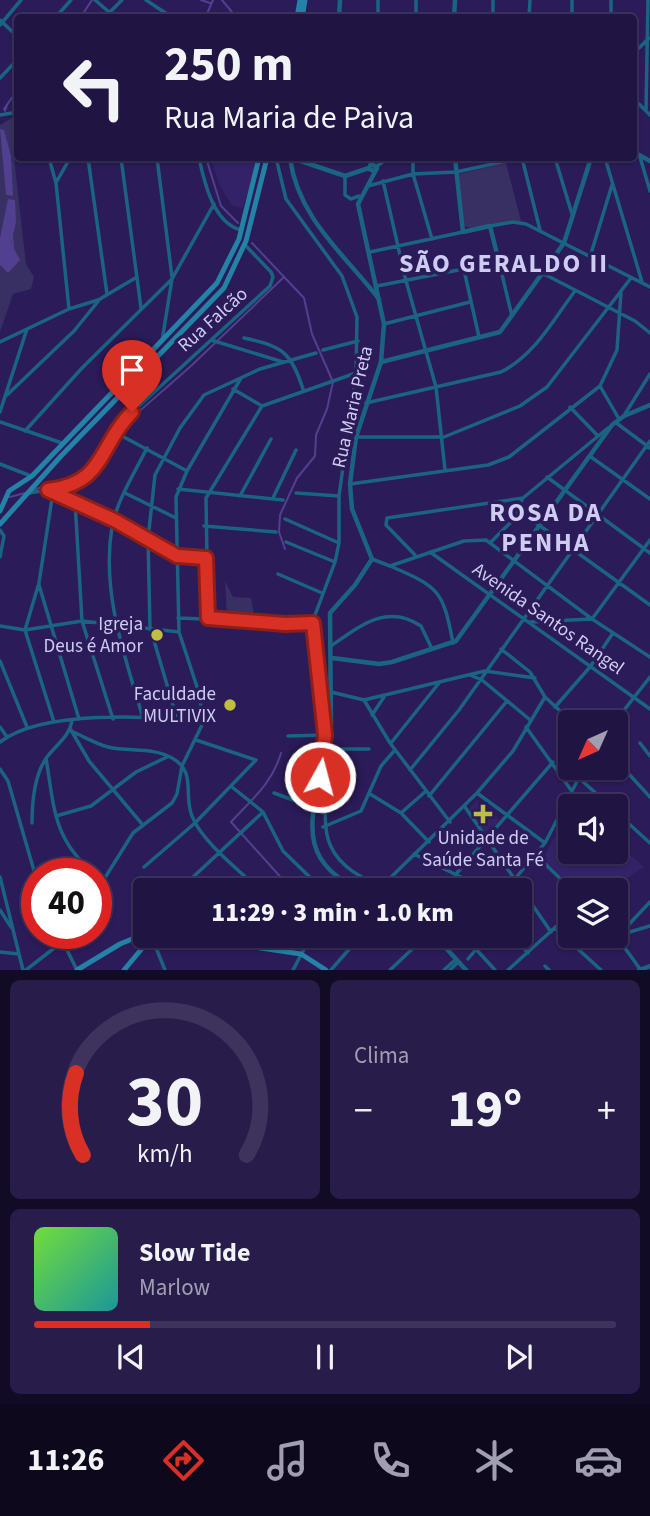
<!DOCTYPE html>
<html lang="pt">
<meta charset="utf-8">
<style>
:root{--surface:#201443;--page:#281d4a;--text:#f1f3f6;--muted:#a29eb2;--line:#3d335c;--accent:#d93025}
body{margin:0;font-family:"Source Sans 3",sans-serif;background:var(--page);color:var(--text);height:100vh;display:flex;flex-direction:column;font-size:26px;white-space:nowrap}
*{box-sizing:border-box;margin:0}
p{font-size:23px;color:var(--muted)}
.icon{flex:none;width:38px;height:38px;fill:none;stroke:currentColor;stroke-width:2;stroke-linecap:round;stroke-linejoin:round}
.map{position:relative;height:970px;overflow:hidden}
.side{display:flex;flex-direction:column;gap:10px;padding:10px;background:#120b25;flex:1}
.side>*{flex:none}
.guide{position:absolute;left:14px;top:14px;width:623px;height:147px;border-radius:7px;box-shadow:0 2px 5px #0004,0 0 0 2px var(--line);background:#201443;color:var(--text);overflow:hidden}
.needle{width:46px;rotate:225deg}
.fabs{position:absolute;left:558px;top:710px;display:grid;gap:14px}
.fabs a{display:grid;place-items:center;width:70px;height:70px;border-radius:7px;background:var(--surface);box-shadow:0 2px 5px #0004,0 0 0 2px var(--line);font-size:35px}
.speed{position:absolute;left:21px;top:858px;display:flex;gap:14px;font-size:35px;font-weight:700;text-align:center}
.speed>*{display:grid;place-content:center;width:91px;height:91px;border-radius:50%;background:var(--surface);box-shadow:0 2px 5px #0004,0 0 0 2px var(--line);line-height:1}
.speed .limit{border:10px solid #d22;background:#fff;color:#111}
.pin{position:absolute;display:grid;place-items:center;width:60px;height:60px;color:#fff;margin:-72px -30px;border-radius:50% 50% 50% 0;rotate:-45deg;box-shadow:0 0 7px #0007}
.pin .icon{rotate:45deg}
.me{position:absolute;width:77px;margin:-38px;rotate:7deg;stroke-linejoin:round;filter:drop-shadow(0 0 5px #0008)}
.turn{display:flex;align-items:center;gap:24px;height:147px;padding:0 35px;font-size:32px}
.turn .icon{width:91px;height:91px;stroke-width:2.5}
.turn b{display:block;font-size:49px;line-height:60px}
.big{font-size:52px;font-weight:800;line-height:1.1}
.side .card{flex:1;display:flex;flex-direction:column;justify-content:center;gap:10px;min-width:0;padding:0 24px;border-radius:10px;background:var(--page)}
.side .dial{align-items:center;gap:0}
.dial svg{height:182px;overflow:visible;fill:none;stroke:var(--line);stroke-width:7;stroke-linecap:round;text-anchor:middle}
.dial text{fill:var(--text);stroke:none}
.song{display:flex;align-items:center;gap:21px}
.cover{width:84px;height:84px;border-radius:10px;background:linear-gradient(135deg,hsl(100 70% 55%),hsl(180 70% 35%))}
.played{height:7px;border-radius:4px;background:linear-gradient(90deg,var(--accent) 20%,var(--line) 20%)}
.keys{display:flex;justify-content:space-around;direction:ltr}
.heat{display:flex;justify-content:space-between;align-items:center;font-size:38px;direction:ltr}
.side .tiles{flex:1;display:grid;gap:10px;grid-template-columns:1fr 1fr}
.card:last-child{grid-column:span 2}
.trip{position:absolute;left:133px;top:878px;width:399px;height:70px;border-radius:7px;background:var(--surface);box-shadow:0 2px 5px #0004,0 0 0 2px var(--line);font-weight:800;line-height:70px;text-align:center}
.menu{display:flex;height:112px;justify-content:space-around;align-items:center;background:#0d081b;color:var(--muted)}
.menu .icon{width:49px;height:49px}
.menu .selected{color:var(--accent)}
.menu b{font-size:32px;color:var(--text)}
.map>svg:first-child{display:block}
.built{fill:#332267}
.green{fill:#382f63}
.water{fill:#50408f}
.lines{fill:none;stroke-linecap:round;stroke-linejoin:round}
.stream{stroke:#50408f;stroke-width:2}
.minor{stroke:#1a6481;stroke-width:3.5}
.tertiary{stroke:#1a6481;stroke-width:4.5}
.secondary{stroke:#2482a7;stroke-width:5}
.route-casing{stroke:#8d1f18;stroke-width:18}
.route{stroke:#d93025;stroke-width:12}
.poi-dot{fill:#bfbe42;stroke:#2b1b59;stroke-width:2.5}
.labels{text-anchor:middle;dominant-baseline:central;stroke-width:7;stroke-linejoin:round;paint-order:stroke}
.street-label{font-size:19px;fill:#cfccf2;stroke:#2b1b59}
.poi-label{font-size:19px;fill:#cfccf2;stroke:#2b1b59;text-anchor:end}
.district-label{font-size:26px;font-weight:bold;letter-spacing:2px;fill:#cfccf2;stroke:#2b1b59}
</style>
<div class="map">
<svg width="650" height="970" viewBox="0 0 650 970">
<rect width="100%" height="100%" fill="#2b1b59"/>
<path class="built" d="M211,158H259L243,208L232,206L219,184Z
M477,800L500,819L487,836L469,809Z
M570,808V852H616V841L644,867L628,878L618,896L616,891H577L543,859Z"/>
<path class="green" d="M15,116L17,146L13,149L26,264L34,277L31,289L13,294L0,332V125Z
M506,163L521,221L471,228L464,226L459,174Z
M225,581L233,597L251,598L254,614H251L250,619L227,617Z"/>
<path class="water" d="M0,129L4,130L11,156L13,196L6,195Z
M8,199L15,200L16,222L11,243L20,260L8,273L0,265V238Z"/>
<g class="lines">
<path class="stream" d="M201,0L210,3
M222,0L237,18
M80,18L92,0
M205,18L213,0
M4,109L18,89
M5,111L7,105
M206,158L221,206L238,223
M12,236L13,248
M252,243L304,298L312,334L333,382L327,409L316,435L315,456L297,478L280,515L279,532L285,549
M76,485L84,486L107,460L121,432L135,415L191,366L284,277
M33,490L62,480L71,482
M10,497L25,493
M281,753C272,784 252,799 231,822L293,891"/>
<path class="minor" d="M95,0L116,18
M146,0L173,18
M378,0V18
M611,0V18
M416,15V0
M339,16L454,17
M55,18L71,0
M104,18L122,0
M493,18V0
M529,18L530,0
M572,18V0
M0,20L18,37
M0,25L21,0
M634,53L649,38
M0,78L18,59
M634,99L650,115
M646,111L648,0
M0,115L18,112
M640,157L650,191
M49,158L56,183L69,309
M88,158L107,294
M121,158L141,308
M157,158L172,277
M199,158C204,181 213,223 241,230
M276,158L286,199L342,276L357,317L356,373L339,496V543L335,562L312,623L324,725
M413,158V174L432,239
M522,158L540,230
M555,158L572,214
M605,158L642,282
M377,166L388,158
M345,176V195L351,199L359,196
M57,181L70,158
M383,181L406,281L436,387L445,470
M368,186L413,174L456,172L520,158
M490,226L513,222L526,224L650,287
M370,252L463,232
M590,257L612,185
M464,270L479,337
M544,274L635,321L650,333
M377,286L499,262L512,316
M384,324L470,302
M244,338C282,346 291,352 303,389
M211,340L283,362
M162,341L172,279L214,204
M0,342L69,309L98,300
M323,350L358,341
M600,386L619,419
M233,389L262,406L356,373
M7,395L74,331L100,299L137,277
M366,403L501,372C535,355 553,320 575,291
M570,407L597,435
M0,412L27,329
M625,414L650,374
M0,422L62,443
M615,422L650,448
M25,431L82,368L172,279
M122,436L187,471
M356,437H444L520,406L547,387L631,278
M591,457L650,499
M0,464L31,476
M547,477L650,553
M350,484L488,465L509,457L600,386L617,350L621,292
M178,489L283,500
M48,490C105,483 96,451 127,417L270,286L273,277L271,272L245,245
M53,492L39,583L25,630L54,722
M29,493L48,490L114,520L177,556L206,558
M125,493L176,518
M296,493L339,496
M240,496L271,439
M273,498L296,450
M75,501L82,621L113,719
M518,510L650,605
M285,519L339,543
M204,526L276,532
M0,530L4,536L0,557
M286,542L335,562
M491,542L512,521L523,498L608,428
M430,552L650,709
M415,555L386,525L387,518L523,498
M372,559L390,566L464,541L486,540L592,619L650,657
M390,566C439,587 443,590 453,643
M278,574L322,593
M39,585L79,719
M178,618L312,623
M208,618L206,498L262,406
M530,622L592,619L650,540
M0,626L25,630L82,621L179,632
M331,646C360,626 387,603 421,626L432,649
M501,649L530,672L545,697L573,723
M0,661L27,727
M470,675L482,680L529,719
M331,692L364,700L485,671L535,678
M364,700L390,743L450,822
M555,707L590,667L613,633
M372,715L384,697
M143,718C125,657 101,592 112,527C117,500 135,472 147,448
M177,719L150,627L148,539L155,475L180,428L204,395L260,369L316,353
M614,723L650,677
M331,724C335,807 291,859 397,891
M0,727L7,737
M526,727L571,790
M71,730L89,761L142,824
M73,732C85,737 96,744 108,747C129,752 153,747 172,758C197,772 183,794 192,816C201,841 241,872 261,891
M288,736L325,735
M0,742C42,710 151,715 202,723
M391,743L439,683
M640,743L650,756
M332,749H369
M46,758C54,806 53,840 94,873
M616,760L650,797
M0,769L8,781L37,881
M410,770L459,710L650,441
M579,778L611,807
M232,787L263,812L283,851L324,891
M274,793L312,807
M477,793L545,843
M370,794L401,813L429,842
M429,796L507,701
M465,807L551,932
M616,812L650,843
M401,813L426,791
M56,816L91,806L136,772L167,757
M32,823C32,801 34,775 47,757C57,744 70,736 72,720
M323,827L361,811L381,766L395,750
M414,854L489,891
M537,856L573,891
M144,867L195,823L256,760L196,740
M456,874L553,762
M96,875L104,882
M0,877L23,970
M514,880L545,843L584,768
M382,886L477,793L513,751L545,697
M178,891L263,812
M338,891L345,882
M468,891L470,881
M96,892L133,833L172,803L177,794L182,766L202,725L200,696L179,632L176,497L187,471L241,378
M0,910L11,927
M555,928L601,970
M62,933L60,936L77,970
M623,934L650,926
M464,936L495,970
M513,936L528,953
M617,937L650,902
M617,937L640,969
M152,938L165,970
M0,952L19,954
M468,959L487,936
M545,966L549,970
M26,970L62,942
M293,970L311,936
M331,970L351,947
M390,970L426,936
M444,970L456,959
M450,970L458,962
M508,970L570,914"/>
<path class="tertiary" d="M339,18L340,0
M454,18L455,0
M634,152L650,161
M290,158C298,218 344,254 379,299
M292,158L345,176L369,168
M455,158L463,232L490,226L499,262L519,265L544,274
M381,362L500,332L564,243L591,158
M332,658L379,664L392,662L456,641L612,425L624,416L650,405
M362,891C276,852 329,793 324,725L331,724L330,613L355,585L372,559L352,509L350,484L356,437L381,362L384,324L358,204L377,168L371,163L369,169L374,171
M435,936L466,970
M639,970L650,966"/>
<path class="secondary" d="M297,18L300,0
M302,18L305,0
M0,511L9,491L32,476L217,283L239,239L259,158
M0,524L61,456L224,288L246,241L267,158
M179,936L301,954L326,970
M152,938L181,937
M77,970L120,944L144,934
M124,970L149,940"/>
</g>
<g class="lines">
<g class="route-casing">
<path id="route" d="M132,412C98,446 106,483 48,490L114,520L177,556L206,558L208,618L285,624L313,623L325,735L320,777"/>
</g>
<use href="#route" class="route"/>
</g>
<g class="poi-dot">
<circle cx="157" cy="635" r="7"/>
<circle cx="230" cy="705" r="7"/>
<path d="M479.5 803.5h7v7h7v7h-7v7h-7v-7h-7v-7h7z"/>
</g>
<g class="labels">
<g class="street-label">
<text transform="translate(213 320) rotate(-42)">Rua Falcão</text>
<text transform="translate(353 407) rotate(-77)">Rua Maria Preta</text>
<text transform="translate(548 619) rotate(35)">Avenida Santos Rangel</text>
</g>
<g class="poi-label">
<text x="143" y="624">Igreja<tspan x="143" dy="22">Deus é Amor</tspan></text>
<text x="216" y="694">Faculdade<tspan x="216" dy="22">MULTIVIX</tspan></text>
<text x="483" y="838" text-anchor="middle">Unidade de<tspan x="483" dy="22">Saúde Santa Fé</tspan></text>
</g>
<g class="district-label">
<text x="504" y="263">SÃO GERALDO II</text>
<text x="546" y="512">ROSA DA<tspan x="546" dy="30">PENHA</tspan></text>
</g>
</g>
</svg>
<div class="fabs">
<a><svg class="needle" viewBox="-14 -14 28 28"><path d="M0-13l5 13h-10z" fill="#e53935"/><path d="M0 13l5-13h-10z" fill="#a29eb2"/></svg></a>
<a><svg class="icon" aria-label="sound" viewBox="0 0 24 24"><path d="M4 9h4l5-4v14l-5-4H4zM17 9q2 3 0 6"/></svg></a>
<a><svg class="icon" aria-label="layers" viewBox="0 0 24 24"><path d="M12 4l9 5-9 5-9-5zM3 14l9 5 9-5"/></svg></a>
</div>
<div class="speed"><div class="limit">40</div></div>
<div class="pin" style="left:132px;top:412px;background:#d93025"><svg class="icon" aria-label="arrive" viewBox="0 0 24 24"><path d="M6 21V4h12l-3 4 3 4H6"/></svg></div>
<svg class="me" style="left:320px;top:777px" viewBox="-20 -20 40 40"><circle r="17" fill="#d93025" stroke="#fff" stroke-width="3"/><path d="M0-11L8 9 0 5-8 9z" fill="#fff"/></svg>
<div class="trip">11:29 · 3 min · 1.0 km</div>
<div class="guide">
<div class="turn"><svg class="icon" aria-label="left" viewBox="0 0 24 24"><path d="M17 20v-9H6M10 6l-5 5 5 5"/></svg><div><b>250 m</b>Rua Maria de Paiva</div></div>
</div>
</div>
<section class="side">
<div class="tiles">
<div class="card dial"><svg viewBox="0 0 100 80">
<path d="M14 69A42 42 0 1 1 86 69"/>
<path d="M14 69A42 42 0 0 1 11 33" stroke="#d93025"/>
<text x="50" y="56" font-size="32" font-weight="700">30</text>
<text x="50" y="72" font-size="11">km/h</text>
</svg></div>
<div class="card"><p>Clima</p>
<div class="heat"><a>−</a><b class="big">19°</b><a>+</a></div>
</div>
<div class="card">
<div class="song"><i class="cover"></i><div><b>Slow Tide</b><p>Marlow</p></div></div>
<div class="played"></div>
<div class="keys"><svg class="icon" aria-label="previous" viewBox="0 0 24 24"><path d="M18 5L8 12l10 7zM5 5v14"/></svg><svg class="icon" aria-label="pause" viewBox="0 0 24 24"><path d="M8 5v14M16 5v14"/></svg><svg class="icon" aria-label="next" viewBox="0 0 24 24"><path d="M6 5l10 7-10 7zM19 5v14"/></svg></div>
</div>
</div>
</section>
<nav class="menu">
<b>11:26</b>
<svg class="icon selected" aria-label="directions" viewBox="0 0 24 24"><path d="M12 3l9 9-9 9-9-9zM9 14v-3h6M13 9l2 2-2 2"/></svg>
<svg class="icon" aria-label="music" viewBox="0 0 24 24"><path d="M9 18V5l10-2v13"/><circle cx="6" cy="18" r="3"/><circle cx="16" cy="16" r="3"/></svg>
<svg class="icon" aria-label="phone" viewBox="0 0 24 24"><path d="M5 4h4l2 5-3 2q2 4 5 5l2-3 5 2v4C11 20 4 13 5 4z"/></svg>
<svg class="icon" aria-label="climate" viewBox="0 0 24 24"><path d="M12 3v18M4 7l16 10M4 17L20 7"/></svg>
<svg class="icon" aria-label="car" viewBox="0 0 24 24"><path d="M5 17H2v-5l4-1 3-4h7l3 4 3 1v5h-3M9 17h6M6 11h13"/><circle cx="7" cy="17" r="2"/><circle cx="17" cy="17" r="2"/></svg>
</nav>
